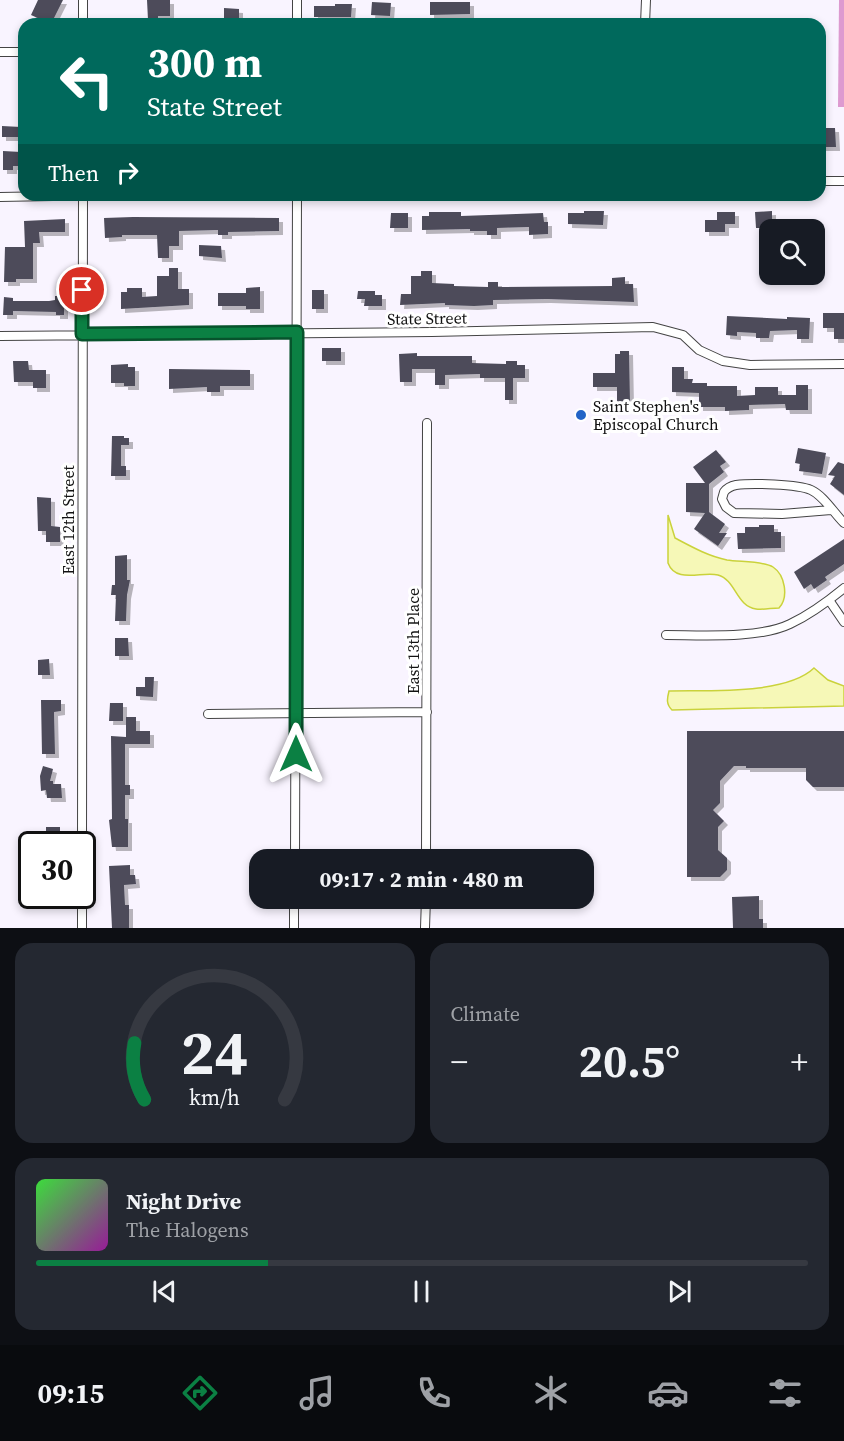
<!DOCTYPE html>
<meta charset="utf-8">
<style>
:root{--surface:#171b24;--page:#242831;--text:#f1f3f6;--muted:#9ea1a6;--line:#363941;--accent:#0b8043}
body{margin:0;font-family:"Source Serif 4",serif;background:var(--page);color:var(--text);height:100vh;display:flex;flex-direction:column;font-size:22px;white-space:nowrap}
*{box-sizing:border-box;margin:0}
p{font-size:20px;color:var(--muted)}
.icon{flex:none;width:33px;height:33px;fill:none;stroke:currentColor;stroke-width:2;stroke-linecap:round;stroke-linejoin:round}
.map{position:relative;height:928px;overflow:hidden}
.side{display:flex;flex-direction:column;gap:15px;padding:15px;background:#0d0f14;flex:1}
.side>*{flex:none}
.top-card{position:absolute;left:18px;top:18px;width:808px;height:183px;border-radius:18px;box-shadow:0 3px 9px #0003;background:#00695c;color:#fff;overflow:hidden}
.tools{position:absolute;left:759px;top:219px;display:grid;gap:12px}
.tools a{display:grid;place-items:center;width:66px;height:66px;border-radius:12px;background:var(--surface);box-shadow:0 3px 9px #0003;font-size:30px}
.speed{position:absolute;left:18px;top:831px;display:flex;gap:12px;font-size:30px;font-weight:700;text-align:center}
.speed>*{display:grid;place-content:center;width:78px;height:78px;border-radius:50%;background:var(--surface);box-shadow:0 3px 9px #0003;line-height:1}
.speed .limit{border:3px solid #111;border-radius:9px;background:#fff;color:#111}
.pin{position:absolute;display:grid;place-items:center;width:51px;height:51px;color:#fff;margin:-26px;border:3px solid #fff;border-radius:50%;box-shadow:0 2px 6px #0007}
.me{position:absolute;width:66px;margin:-33px;rotate:0deg;stroke-linejoin:round;filter:drop-shadow(0 0 4px #0008)}
.turn{display:flex;align-items:center;gap:21px;height:126px;padding:0 30px;font-size:27px}
.turn .icon{width:78px;height:78px;stroke-width:2.5}
.turn b{display:block;font-size:42px;line-height:51px}
.then{display:flex;align-items:center;height:57px;padding:0 30px;background:#0003;gap:12px;font-size:22px}
.big{font-size:45px;font-weight:700;line-height:1.1}
.side .tile{flex:1;display:flex;flex-direction:column;justify-content:center;gap:9px;min-width:0;padding:0 21px;border-radius:18px;background:var(--page)}
.side .dial{align-items:center;gap:0}
.dial svg{height:156px;overflow:visible;fill:none;stroke:var(--line);stroke-width:7;stroke-linecap:round;text-anchor:middle}
.dial text{fill:var(--text);stroke:none}
.song{display:flex;align-items:center;gap:18px}
.cover{width:72px;height:72px;border-radius:9px;background:linear-gradient(135deg,hsl(120 70% 55%),hsl(300 70% 35%))}
.played{height:6px;border-radius:3px;background:linear-gradient(90deg,var(--accent) 30%,var(--line) 30%)}
.keys{display:flex;justify-content:space-around;direction:ltr}
.heat{display:flex;justify-content:space-between;align-items:center;font-size:33px;direction:ltr}
.side .tiles{flex:1;display:grid;gap:15px;grid-template-columns:1fr 1fr}
.tile:last-child{grid-column:span 2}
.trip{position:absolute;left:249px;top:849px;width:345px;height:60px;border-radius:18px;background:var(--surface);box-shadow:0 3px 9px #0003;font-weight:700;line-height:60px;text-align:center}
.dock{display:flex;height:96px;justify-content:space-around;align-items:center;background:#090b0e;color:var(--muted)}
.dock .icon{width:42px;height:42px}
.dock .selected{color:var(--accent)}
.dock b{font-size:27px;color:var(--text)}
.map>svg:first-child{display:block}
.forest{fill:#dd9ad0}
.water{fill:#f6f8b7;stroke:#cad23b;stroke-width:1.5}
.building{fill:#4d4c5a;filter:url(#shadow)}
.lines{fill:none;stroke-linecap:round;stroke-linejoin:round}
.street-casing{stroke:#444;stroke-width:10}
.street{stroke:#fff;stroke-width:8}
.route-casing{stroke:#07532c;stroke-width:15}
.route{stroke:#0b8043;stroke-width:10}
.poi-dot{fill:#2263c7;stroke:#fff;stroke-width:2}
.labels{text-anchor:middle;dominant-baseline:central;stroke-width:6;stroke-linejoin:round;paint-order:stroke}
.street-label{font-size:16px;fill:#111;stroke:#fff}
.poi-label{font-size:16px;fill:#111;stroke:#fff;text-anchor:start}
</style>
<div class="map">
<svg width="844" height="928" viewBox="0 0 844 928">
<defs>
<filter id="shadow"><feDropShadow dx="4" dy="4" stdDeviation="0" flood-color="#0004"/></filter>
</defs>
<rect width="100%" height="100%" fill="#f9f4ff"/>
<path class="forest" d="M839,0H844V107H838Z"/>
<path class="water" d="M668,515L675,538C692,547 708,556 727,560C739,562 764,561 773,567C785,575 789,597 779,608C772,608 763,610 756,609C736,606 736,580 718,575C702,571 676,584 668,563Z
M814,668L828,680L844,686V706L672,710C666,704 667,699 669,691C707,690 786,695 814,668Z"/>
<path class="building" d="M38,0H63L51,24L31,15Z
M147,0H170V16H158V20H148Z
M372,2L391,3L390,16L371,15Z
M430,2H470V14L430,15Z
M335,4H352L351,17H314V6H335Z
M224,8L239,9V24L224,23Z
M2,126L21,127V137H2Z
M820,128H835L836,147H822V143H820Z
M3,151L21,152V166H13V170H3Z
M584,211H604L603,225L568,224V213H584Z
M772,211V228H756L755,212Z
M429,212H461V216L543,213L544,222H548V234L529,235V227L497,228V235H487V231H470V229L422,230V216H429Z
M717,212H735V224H725V232H705V220H717Z
M391,213H408V228H390Z
M133,217L279,218V231L228,232V235H218V230L179,231V246H169V258H158L157,235H122V237L105,238L104,218Z
M65,219V232H39L40,243H33V279H16V282H4L5,247H25L24,221Z
M199,245L221,246L222,258L199,256Z
M169,268H178V289H189V305L121,309V292H127V288H142V297L157,296V276H169Z
M421,271H432V283L454,284V286L488,287V282H498V287L612,286V278L625,277V284H633L634,302L547,299L493,300V305L474,306L445,305V303L400,305L401,294H411V276H421Z
M260,287V309H246V306H218V293H246V288Z
M312,290H324V309H312Z
M358,291H375V295H382V306H364L365,299H357Z
M55,296H64V315H56V312L13,311V315H3L4,297L13,298V301H49L55,300Z
M823,313H844V339H834V328H823Z
M727,316L787,319V317L810,318L809,339H797V330L770,331L769,338H756V333L737,332V336L726,335Z
M322,348H341V361H322Z
M620,351H629L630,403H617V387H593V373H615V354H620Z
M417,353V356H472V363L506,364V361H517V365H525V378H513V400H505V378H480V374L445,375V385H435V369H412V382H400L399,354Z
M13,361H28L29,370H46V388H33V382H14Z
M128,364V367H135V386H124V383H111V365Z
M672,367H684V379H693L692,383H707V386H737V396L755,395V387H778V395H796V385H808V410H786L785,404L749,405V410L725,411V407H699V393L672,392Z
M169,369L250,370V386H220V392H207V387L169,389Z
M112,436H124V438H129V445H121V466H126V476H111Z
M798,448L826,453L822,474L799,471L800,464L795,463Z
M716,450L726,462L720,466L724,472L709,484V512L725,524L719,533H727L718,546L694,529L705,513L686,512V483H705L693,467Z
M838,462L844,464V495L830,484L835,476L828,475Z
M37,497L51,498V526L60,527V542H46V531H38Z
M759,525H774V532H781V548L738,549L737,533H745V527H759Z
M844,539V564L825,577L827,580L814,589L811,584L804,589L794,572Z
M127,555V580H130L127,595L126,621H115L116,595H111L112,585H115V556Z
M115,638H128L129,656H115Z
M49,659L50,675H38V660Z
M145,677H154L153,697L136,696V687H145Z
M41,700H61V711L54,712L55,754H42Z
M110,703H123V721H109Z
M126,717H136V731H150V744H125V785H130V795H125V819H128V847H112L109,820L112,819L111,736L126,737Z
M687,731H844V787H813L806,780V768H746V766H734L720,781V803L713,810L724,821L718,827V850L727,858V870L720,877H687Z
M43,766L53,769L50,781H53V784H61L62,798H47L46,790L41,791L40,776Z
M46,827H60V842H46Z
M130,865V875H135L136,884L124,885L125,905H129V928H112L109,866Z
M759,896V919H763V928H733L732,897Z"/>
<g class="lines">
<g class="street-casing">
<path id="street" d="M83,24V0
M297,24V0
M645,24L646,0
M0,52H24
M820,181H844
M0,197L106,195
M0,336L432,332L653,327L683,335L699,350L723,361L750,365L844,364
M831,510L782,514L734,513L726,507L722,499L724,492C727,488 731,486 736,485C751,483 798,484 811,490C824,496 833,512 844,523
M829,600L844,622
M666,635C701,635 759,639 790,624C809,615 827,602 844,588
M208,714L427,712
M82,844L83,195
M295,860L297,195
M426,860L427,423
M82,928V896
M294,928V898
M425,928L426,898"/>
</g>
<use href="#street" class="street"/>
</g>
<g class="lines">
<g class="route-casing">
<path id="route" d="M82,290V334L297,332L296,754"/>
</g>
<use href="#route" class="route"/>
</g>
<circle class="poi-dot" cx="581" cy="415" r="6"/>
<g class="labels">
<g class="street-label">
<text transform="translate(427 318) rotate(-1)">State Street</text>
<text transform="translate(68 520) rotate(-90)">East 12th Street</text>
<text transform="translate(413 641) rotate(-90)">East 13th Place</text>
</g>
<g class="poi-label">
<text x="593" y="406">Saint Stephen's<tspan x="593" dy="18">Episcopal Church</tspan></text>
</g>
</g>
</svg>
<div class="tools">
<a><svg class="icon" aria-label="search" viewBox="0 0 24 24"><circle cx="10" cy="10" r="6"/><path d="M15 15l6 6"/></svg></a>
</div>
<div class="speed"><div class="limit">30</div></div>
<div class="pin" style="left:82px;top:290px;background:#d93025"><svg class="icon" aria-label="arrive" viewBox="0 0 24 24"><path d="M6 21V4h12l-3 4 3 4H6"/></svg></div>
<svg class="me" style="left:296px;top:754px" viewBox="-20 -20 40 40"><path d="M0-17L14 15 0 8-14 15z" fill="#0b8043" stroke="#fff" stroke-width="4"/></svg>
<div class="trip">09:17 · 2 min · 480 m</div>
<div class="top-card">
<div class="turn"><svg class="icon" aria-label="left" viewBox="0 0 24 24"><path d="M17 20v-9H6M10 6l-5 5 5 5"/></svg><div><b>300 m</b>State Street</div></div>
<div class="then">Then<svg class="icon" aria-label="right" viewBox="0 0 24 24"><path d="M7 20v-9h11M14 6l5 5-5 5"/></svg></div>
</div>
</div>
<section class="side">
<div class="tiles">
<div class="tile dial"><svg viewBox="0 0 100 80">
<path d="M14 69A42 42 0 1 1 86 69"/>
<path d="M14 69A42 42 0 0 1 9 40" stroke="#0b8043"/>
<text x="50" y="56" font-size="32" font-weight="700">24</text>
<text x="50" y="72" font-size="11">km/h</text>
</svg></div>
<div class="tile"><p>Climate</p>
<div class="heat"><a>−</a><b class="big">20.5°</b><a>+</a></div>
</div>
<div class="tile">
<div class="song"><i class="cover"></i><div><b>Night Drive</b><p>The Halogens</p></div></div>
<div class="played"></div>
<div class="keys"><svg class="icon" aria-label="previous" viewBox="0 0 24 24"><path d="M18 5L8 12l10 7zM5 5v14"/></svg><svg class="icon" aria-label="pause" viewBox="0 0 24 24"><path d="M8 5v14M16 5v14"/></svg><svg class="icon" aria-label="next" viewBox="0 0 24 24"><path d="M6 5l10 7-10 7zM19 5v14"/></svg></div>
</div>
</div>
</section>
<nav class="dock">
<b>09:15</b>
<svg class="icon selected" aria-label="directions" viewBox="0 0 24 24"><path d="M12 3l9 9-9 9-9-9zM9 14v-3h6M13 9l2 2-2 2"/></svg>
<svg class="icon" aria-label="music" viewBox="0 0 24 24"><path d="M9 18V5l10-2v13"/><circle cx="6" cy="18" r="3"/><circle cx="16" cy="16" r="3"/></svg>
<svg class="icon" aria-label="phone" viewBox="0 0 24 24"><path d="M5 4h4l2 5-3 2q2 4 5 5l2-3 5 2v4C11 20 4 13 5 4z"/></svg>
<svg class="icon" aria-label="climate" viewBox="0 0 24 24"><path d="M12 3v18M4 7l16 10M4 17L20 7"/></svg>
<svg class="icon" aria-label="car" viewBox="0 0 24 24"><path d="M5 17H2v-5l4-1 3-4h7l3 4 3 1v5h-3M9 17h6M6 11h13"/><circle cx="7" cy="17" r="2"/><circle cx="17" cy="17" r="2"/></svg>
<svg class="icon" aria-label="filters" viewBox="0 0 24 24"><path d="M4 7h16M4 17h16"/><circle cx="9" cy="7" r="2"/><circle cx="15" cy="17" r="2"/></svg>
</nav>
